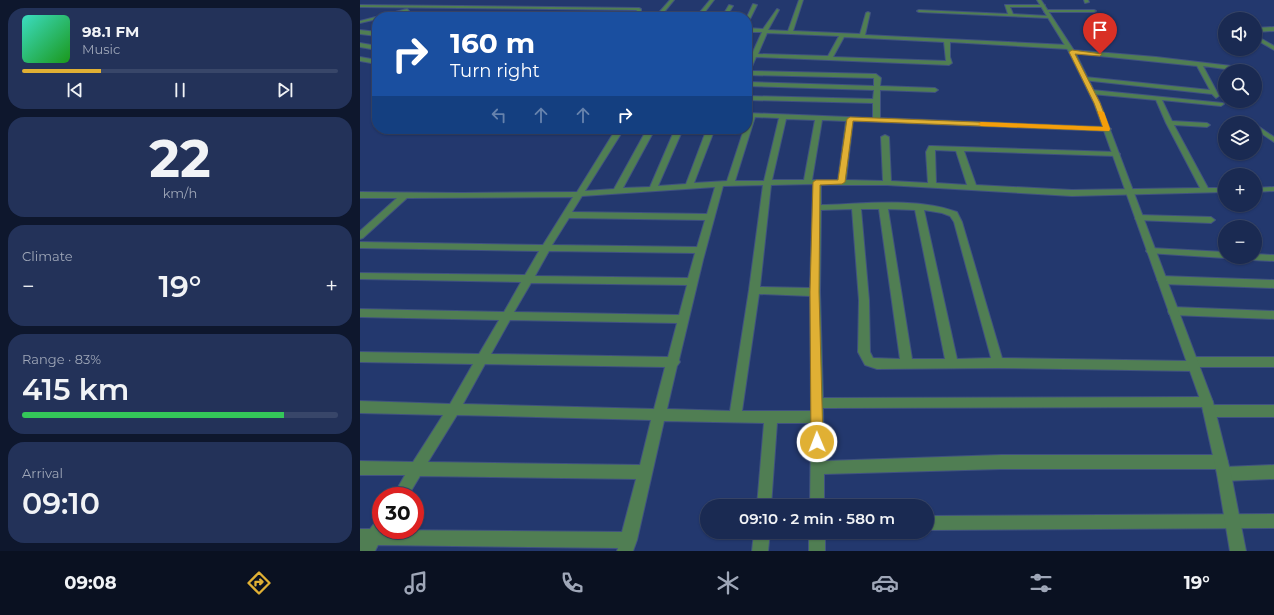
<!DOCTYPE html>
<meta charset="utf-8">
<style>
:root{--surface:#1a2a52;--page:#233259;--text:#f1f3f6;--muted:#9fa7b8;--line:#384669;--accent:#e0b034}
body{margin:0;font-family:Montserrat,sans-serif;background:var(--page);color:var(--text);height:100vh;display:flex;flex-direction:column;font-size:15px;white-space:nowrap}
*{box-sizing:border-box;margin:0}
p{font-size:13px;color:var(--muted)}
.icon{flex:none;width:22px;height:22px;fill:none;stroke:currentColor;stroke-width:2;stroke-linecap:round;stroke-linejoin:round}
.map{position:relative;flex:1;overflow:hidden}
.sheet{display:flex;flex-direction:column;gap:8px;padding:8px;background:#0e172d;width:360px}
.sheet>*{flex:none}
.banner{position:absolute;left:12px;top:12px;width:380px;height:122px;border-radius:16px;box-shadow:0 1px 3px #0004,0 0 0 1px var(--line);background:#1a4fa0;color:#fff;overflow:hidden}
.tools{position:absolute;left:858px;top:12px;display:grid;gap:8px}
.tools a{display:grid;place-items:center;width:44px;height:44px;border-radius:50%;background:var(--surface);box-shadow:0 1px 3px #0004,0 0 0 1px var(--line);font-size:20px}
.speed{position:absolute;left:12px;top:487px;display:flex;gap:8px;font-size:20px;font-weight:700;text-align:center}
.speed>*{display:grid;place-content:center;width:52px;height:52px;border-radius:50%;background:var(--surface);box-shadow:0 1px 3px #0004,0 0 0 1px var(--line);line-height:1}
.speed .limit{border:6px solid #d22;background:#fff;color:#111}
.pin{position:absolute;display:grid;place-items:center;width:34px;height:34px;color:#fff;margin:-41px -17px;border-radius:50% 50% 50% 0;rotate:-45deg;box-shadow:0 0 4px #0007}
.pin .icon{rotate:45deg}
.me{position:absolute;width:44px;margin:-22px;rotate:359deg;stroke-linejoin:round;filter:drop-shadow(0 0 3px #0008)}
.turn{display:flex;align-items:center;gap:14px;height:84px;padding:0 12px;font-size:18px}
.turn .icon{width:52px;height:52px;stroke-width:2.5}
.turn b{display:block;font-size:28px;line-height:34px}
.lanes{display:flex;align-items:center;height:38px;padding:0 12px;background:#0003;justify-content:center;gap:20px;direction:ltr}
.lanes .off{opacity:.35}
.big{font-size:30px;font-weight:600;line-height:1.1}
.sheet .tile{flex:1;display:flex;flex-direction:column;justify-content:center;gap:6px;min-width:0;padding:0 14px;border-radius:16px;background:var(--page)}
.sheet .dial{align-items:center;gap:0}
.dial b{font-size:52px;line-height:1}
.song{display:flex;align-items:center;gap:12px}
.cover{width:48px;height:48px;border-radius:6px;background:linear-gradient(135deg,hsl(170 70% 55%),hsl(120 70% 35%))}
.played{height:4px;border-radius:2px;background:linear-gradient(90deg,var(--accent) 25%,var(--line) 25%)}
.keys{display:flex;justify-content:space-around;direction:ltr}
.heat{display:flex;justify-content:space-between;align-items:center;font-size:22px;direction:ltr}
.charge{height:6px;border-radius:3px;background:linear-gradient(90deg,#34c759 83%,var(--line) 0)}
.trip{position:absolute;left:340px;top:499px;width:234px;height:40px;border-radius:20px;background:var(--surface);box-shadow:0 1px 3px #0004,0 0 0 1px var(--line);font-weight:600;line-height:40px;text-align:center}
.dock{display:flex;height:64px;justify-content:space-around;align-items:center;background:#0a1121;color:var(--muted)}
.dock .icon{width:28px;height:28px}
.dock .on{color:var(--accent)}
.dock b{font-size:18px;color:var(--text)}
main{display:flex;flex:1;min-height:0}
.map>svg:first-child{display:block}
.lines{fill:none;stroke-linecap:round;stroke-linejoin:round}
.minor-casing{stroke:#405281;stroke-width:2}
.tertiary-casing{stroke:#405281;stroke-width:2}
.minor{fill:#507e53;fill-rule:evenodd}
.tertiary{fill:#507e53;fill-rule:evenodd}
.route{fill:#e0b034;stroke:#927222}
.slow{fill:#f59e0b}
</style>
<main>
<section class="sheet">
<div class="tile">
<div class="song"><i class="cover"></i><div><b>98.1 FM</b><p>Music</p></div></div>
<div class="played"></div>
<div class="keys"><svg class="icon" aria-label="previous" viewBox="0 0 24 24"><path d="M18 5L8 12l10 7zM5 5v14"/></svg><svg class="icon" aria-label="pause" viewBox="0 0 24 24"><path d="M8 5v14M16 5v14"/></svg><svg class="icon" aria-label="next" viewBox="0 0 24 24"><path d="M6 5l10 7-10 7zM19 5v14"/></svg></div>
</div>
<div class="tile dial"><b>22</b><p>km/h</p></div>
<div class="tile"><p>Climate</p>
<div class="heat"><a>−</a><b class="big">19°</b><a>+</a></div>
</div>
<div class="tile"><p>Range · 83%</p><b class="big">415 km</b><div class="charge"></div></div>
<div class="tile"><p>Arrival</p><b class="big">09:10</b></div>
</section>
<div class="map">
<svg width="914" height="551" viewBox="0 0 914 551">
<rect width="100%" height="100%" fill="#23386e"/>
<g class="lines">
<g class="minor-casing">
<path id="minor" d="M310,0H314L300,17H295Z
M350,0H354L341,17H336Z
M439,0H443L433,31L500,34L506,13L508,12L510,13L505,35L708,45L711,47L708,49L590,42V57L592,63L589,65L396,57L390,71L516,74L521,78L520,86L575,88L578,90L575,92L520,90V118L747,127L751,129L747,131L493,121L486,180L523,181L521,137L525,135L529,137L531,181L568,183L566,152L569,146H572L756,152L760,154L756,156L604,151L616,185L712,190L840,188L806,123L796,100L732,94L729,92L732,90L863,103L864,104L861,106L802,100L812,121L847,123L850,125L847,127L814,125L848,188H865V192L712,196L527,185H461V205C503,204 557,197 597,212L602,222L642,358L827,361L828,359L832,357H914V367H840L838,369L834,371L638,368L517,369L505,365L498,352L499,300L492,209L461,210L460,292L463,398L847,397L851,398L853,402L852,405H914V417H849L845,415L843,411L844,407L463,408L464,461L641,455H861L866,457L868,462L864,467L914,465V479L864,481L859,479L857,474L861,469H641L464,474V506H450L451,423H417L411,506H397L404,423L304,421L277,540L273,551H257L258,548L18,545L15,551H0V529H10L16,521L21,518V530L262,532L276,479L60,476L48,496H33L45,475H0V461L53,462L83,415L0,413V401L90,404L113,364L0,362V352L119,354L139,320L0,317V309L144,312L161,282L0,279V273L165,275L179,251L0,248V242L183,245L213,197L47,198L3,238L0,239V231L37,198H0V192L102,193L217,192L256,129H264L225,191L254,189L287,129H295L263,188L290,187L315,129H323L298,186L326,184L346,131L349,129L354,131L334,183L367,181L384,129H387V113L513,118V103L387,100V96L513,99L514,90L387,86V82L514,86V78L387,75V65L391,57H387V53L392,54L402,32H387V28L403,29L417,9L419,10L408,30L428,31ZM407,33L479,36L468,56L398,54ZM484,37L584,42L586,61L473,57ZM395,117L419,118L404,181H375ZM426,119L455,120L444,180H412ZM462,120L486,121L478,180H452ZM575,150L596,151L607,185L576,183ZM453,184L450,288L400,287L411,185ZM403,185L389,290L370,411L307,409L317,366L320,362L319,360L343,260L363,186ZM355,187L347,214L212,212L222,196ZM501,209H519L540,359L513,358L510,352L509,300ZM528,209L555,210L585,359H552ZM564,210L582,213L590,216L594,222L631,358L597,359ZM209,218L345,220L337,247L192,245ZM189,251L335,253L328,278L175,276ZM171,283L327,285L319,315L154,312ZM399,294L450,296L451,411H382ZM150,320L317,323L308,357L131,354ZM125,364L305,367L294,409L103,404ZM97,415L291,420L280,465L68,462Z
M724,0H728L729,2L725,3Z
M393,4L397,5L389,21L387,22V17Z
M0,5L279,8L281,9V12L277,17H272L277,10L0,7Z
M369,5L373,6L366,17H362Z
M645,5H685L683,7H650L653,14L689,16L691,17L689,18L559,12L557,11L559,10L648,14Z
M47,9L49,11L26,17H17V19L0,23V21Z
M686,10H734L736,11L734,12H684Z
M316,12L320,13L317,17H312Z
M914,27V31L895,32V28Z
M0,30L17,32V36L0,34Z
M895,35L914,46V50L895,39Z
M0,43L17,46V50L0,47Z
M712,50L796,57L880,67L883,69L880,71L843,66L859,96L856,98L852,94L723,80V78L725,77L850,90L837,66L710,53L709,52Z
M0,57L17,60V64L0,61Z
M895,124L914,137V142L895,129Z
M914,187V191L895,192V188Z
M779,215L851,217L855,220L851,223L776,220L775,218L776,216Z
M791,248L865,252V257H869L865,258L788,253L786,251L788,249Z
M895,254L914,255V261L892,260L887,257H895Z
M802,276L914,280V288L802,284L797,280Z
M813,307L914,311V319L813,315L809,314L808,311L809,308Z
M914,514V528L567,530V516Z
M394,532H410L408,551H392Z
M449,532H465V551H449Z"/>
</g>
<g class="tertiary-casing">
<path id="tertiary" d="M677,0H681L715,52L740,103L853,402L871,474L886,551H870L857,474L841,402L734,103L709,52Z"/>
</g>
<use href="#minor" class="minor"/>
<use href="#tertiary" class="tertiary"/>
</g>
<path class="route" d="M712,50L742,54L740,56L715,54L740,103L750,129L749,131L493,121L485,182L482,184L460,185L459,292L463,442L462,446L457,448L453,446L451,442L450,292L453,182L456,180H478L487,119L490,117L743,127L734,103L709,52Z"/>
<path class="slow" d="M738,111L744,112L750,129L749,131L621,126L618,124L621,122L743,127L738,112Z"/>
</svg>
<div class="tools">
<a><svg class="icon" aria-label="sound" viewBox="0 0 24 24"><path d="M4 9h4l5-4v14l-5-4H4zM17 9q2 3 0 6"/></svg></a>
<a><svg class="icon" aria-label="search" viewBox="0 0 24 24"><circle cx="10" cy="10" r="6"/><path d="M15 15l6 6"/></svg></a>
<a><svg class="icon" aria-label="layers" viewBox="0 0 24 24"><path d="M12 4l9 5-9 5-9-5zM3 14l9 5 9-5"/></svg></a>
<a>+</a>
<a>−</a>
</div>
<div class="speed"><div class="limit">30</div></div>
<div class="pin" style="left:740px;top:54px;background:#d93025"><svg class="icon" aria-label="arrive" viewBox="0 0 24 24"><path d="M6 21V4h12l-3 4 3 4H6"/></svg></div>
<svg class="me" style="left:457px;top:442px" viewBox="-20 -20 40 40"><circle r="17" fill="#e0b034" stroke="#fff" stroke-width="3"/><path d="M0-11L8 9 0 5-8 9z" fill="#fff"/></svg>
<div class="trip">09:10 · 2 min · 580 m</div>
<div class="banner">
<div class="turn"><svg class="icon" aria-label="right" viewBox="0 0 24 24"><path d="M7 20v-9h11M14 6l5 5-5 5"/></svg><div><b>160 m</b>Turn right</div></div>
<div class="lanes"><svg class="icon off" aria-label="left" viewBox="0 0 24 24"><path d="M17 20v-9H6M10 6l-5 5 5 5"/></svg><svg class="icon off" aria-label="ahead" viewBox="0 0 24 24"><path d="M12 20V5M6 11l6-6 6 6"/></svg><svg class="icon off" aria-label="ahead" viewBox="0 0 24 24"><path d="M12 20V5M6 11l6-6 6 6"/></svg><svg class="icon" aria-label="right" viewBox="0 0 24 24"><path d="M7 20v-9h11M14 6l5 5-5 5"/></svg></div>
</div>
</div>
</main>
<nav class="dock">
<b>09:08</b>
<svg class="icon on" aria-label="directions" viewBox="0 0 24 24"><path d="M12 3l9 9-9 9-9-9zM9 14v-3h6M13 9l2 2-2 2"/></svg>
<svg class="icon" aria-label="music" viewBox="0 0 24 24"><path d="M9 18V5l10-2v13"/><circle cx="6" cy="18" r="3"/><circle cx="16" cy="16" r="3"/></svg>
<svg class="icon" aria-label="phone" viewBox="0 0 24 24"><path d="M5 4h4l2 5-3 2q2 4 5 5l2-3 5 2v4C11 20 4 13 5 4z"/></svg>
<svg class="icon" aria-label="climate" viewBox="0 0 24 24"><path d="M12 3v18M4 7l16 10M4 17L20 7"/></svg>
<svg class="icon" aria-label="car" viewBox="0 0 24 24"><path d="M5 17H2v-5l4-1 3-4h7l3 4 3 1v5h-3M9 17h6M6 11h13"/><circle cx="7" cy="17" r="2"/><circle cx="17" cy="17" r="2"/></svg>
<svg class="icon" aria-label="filters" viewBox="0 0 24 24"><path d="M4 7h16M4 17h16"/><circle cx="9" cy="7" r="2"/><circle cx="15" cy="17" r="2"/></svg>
<b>19°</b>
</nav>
